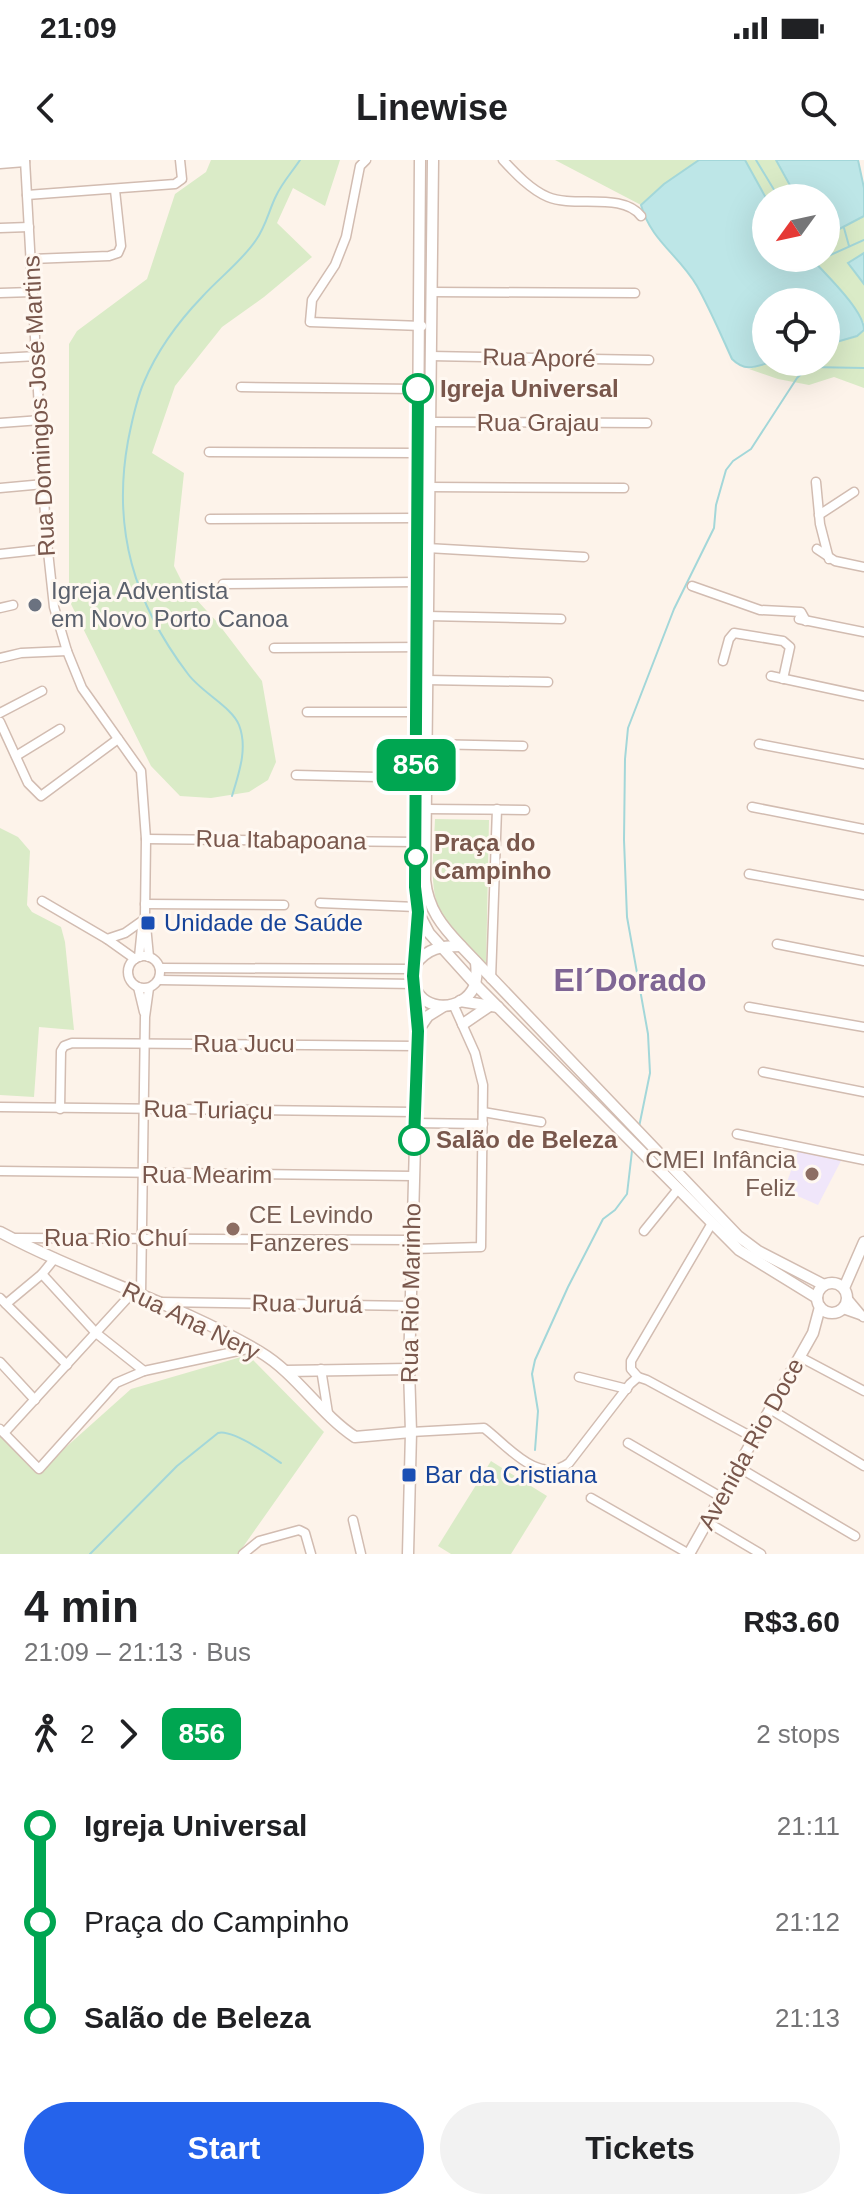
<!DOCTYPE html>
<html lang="en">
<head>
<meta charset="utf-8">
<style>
  :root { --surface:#fff; --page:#f2f2f2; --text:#202124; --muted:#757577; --accent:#2563eb }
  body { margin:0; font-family:Arial,sans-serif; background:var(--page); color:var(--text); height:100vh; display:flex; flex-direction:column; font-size:30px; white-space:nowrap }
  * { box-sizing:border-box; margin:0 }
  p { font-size:26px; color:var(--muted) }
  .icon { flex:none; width:44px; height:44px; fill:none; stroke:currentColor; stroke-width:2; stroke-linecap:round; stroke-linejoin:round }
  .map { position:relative; height:1394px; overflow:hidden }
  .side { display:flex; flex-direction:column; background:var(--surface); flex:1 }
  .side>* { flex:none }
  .badge { padding:0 16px; border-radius:12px; font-size:28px; line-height:52px }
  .needle { width:52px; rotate:237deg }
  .tools { position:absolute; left:752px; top:24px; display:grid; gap:16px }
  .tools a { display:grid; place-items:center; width:88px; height:88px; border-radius:50%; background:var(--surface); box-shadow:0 8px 32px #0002; font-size:40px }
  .map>.badge { position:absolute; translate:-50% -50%; box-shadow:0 0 0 4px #fff }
  .legs { display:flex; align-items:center; gap:12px; height:88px; padding:0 24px; font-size:26px }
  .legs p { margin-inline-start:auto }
  .summary { display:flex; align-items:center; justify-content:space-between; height:136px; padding:0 24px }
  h1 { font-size:44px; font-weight:800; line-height:60px }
  .button { display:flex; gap:16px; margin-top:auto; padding:16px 24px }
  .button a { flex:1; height:92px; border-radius:48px; background:var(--accent); color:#fff; font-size:32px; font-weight:800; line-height:92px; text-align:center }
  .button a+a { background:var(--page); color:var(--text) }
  ul { padding:0 24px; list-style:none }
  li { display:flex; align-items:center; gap:28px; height:96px; font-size:30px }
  li i { display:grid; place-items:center; width:12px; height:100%; margin:0 10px; background:currentColor }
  li i::after { content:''; width:20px; height:20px; margin:-10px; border:6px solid; border-radius:50%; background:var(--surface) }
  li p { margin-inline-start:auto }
  li:first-child i { background:linear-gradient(#0000 50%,currentColor 0) }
  li:last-child i { background:linear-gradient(currentColor 50%,#0000 0) }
  .status { display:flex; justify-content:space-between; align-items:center; height:56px; padding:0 40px; background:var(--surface); direction:ltr }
  .status svg { height:22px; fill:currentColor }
  header { display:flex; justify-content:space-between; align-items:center; height:104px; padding:0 24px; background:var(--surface); font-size:36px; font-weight:800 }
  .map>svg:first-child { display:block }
</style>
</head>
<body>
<div class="status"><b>21:09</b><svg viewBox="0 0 49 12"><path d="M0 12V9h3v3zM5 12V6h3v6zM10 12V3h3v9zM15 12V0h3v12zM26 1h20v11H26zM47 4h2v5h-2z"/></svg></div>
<header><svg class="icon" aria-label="back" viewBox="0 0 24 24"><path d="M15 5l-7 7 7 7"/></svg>Linewise<svg class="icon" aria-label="search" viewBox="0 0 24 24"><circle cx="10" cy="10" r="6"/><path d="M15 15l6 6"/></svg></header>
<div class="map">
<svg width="864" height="1394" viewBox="0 0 864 1394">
  <rect width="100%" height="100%" fill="#fdf3ea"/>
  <polygon fill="#f0e6fa" points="799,989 843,997 818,1045 784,1030"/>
  <g fill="#daebc7">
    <polygon points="211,0 340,0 325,46 293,28 277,63 312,97 264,137 222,167 175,226 152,293 184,313 174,406 184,426 217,462 262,521 276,602 268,620 249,632 211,638 180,636 151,606 69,440 69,184 77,171 147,119 175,34 206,12"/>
    <polygon points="555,0 699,0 664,24 641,45"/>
    <polygon points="745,0 776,0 797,38 766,38"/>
    <polygon points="864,56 864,93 848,103 864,124 864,163 851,143 811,98 826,98 826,76"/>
    <polygon points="864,170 864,228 834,217 809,225 778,219 749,209 771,202 826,202 826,185 857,176"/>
    <path d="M435,659L489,660L486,807C473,793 459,779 447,764C426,736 434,692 435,659Z"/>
    <polygon points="0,668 18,677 30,691 27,745 32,752 61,767 65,782 74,870 39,867 34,937 0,935"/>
    <polygon points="248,1195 324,1272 238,1394 0,1394 0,1274 37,1313 131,1229"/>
    <polygon points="491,1301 547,1336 511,1394 451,1394 438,1386"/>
  </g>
  <g fill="#bde6e7" stroke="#a3d7d9" stroke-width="2">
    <path d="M699,0H745L766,38V98H811C825,114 864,150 864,170L857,176L826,185V142H766V202H771C755,207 745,212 732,199C721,175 710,149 697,126C679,95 651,81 641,45L664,24Z"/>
    <polygon points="776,0 858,0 864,28 864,56 826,76 826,38 797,38"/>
    <polygon points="864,93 864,124 848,103"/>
  </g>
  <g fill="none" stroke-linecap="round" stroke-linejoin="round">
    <g stroke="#a3d7d9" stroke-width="2">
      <polyline points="756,0 779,38"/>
      <polyline points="844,68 849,86"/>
      <polyline points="826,97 864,80"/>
      <polyline points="809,207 864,208"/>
      <path d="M232,636C239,613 248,588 239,565C232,547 201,532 188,514C134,443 112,369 128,281C132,261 136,240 144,222C157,191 179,161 202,137C219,118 242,101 256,80C266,66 269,50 276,36C282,23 292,12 300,0"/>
      <polyline points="639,967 650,913 648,874 627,757 624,680 625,599 628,568 674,449 714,368 716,345 726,310 733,301 751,289 797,218 809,207 810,202"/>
      <polyline points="535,1290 538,1251 532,1214 535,1200 568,1127 603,1059 615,1050 627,1034 632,991"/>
      <path d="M90,1394L177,1306L218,1273C232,1269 268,1294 281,1303"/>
    </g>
    <defs>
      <g id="minor">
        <polyline points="25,0 46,373 54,447 67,491 82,528 141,611 146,679 145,755 149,797"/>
        <polyline points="366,0 360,6 346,77 335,105 312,140 310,162 422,166"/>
        <path d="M503,0C515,13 531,30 548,37C575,48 622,32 641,56"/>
        <polyline points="0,4 25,2"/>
        <polyline points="27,35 175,24 182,19 180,0"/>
        <polyline points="0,68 29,67"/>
        <polyline points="31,99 109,96 118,93 121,86 115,30"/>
        <polyline points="432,132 635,133"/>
        <polyline points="0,133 33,132"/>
        <polyline points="430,196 649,200"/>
        <polyline points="0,198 37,196"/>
        <polyline points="241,227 418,229"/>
        <polyline points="429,262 647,263"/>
        <polyline points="0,263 41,260"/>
        <polyline points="209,292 417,293"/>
        <polyline points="816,322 820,364 829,399"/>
        <polyline points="428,327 624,328"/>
        <polyline points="0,328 44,324"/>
        <polyline points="819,355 854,332"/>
        <polyline points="210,359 416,358"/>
        <polyline points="427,388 584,397"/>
        <polyline points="817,389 835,401 864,407"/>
        <polyline points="0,394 47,389"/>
        <polyline points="223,424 416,422"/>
        <polyline points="692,426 760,450 801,452 806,461"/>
        <polyline points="0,448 13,445"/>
        <polyline points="427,456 561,459"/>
        <polyline points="799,459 864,472"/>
        <polyline points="274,488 427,487"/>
        <polyline points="0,498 21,493 67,491"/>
        <polyline points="723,501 729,479 734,473 783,481 790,487 783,519"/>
        <polyline points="771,516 864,536"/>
        <polyline points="426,520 548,522"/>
        <polyline points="307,552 417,552"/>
        <polyline points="0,553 42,531"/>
        <polyline points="0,562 28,623 41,636 118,579"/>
        <polyline points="427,584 523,586"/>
        <polyline points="759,584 864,604"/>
        <polyline points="16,596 60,569"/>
        <polyline points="296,615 419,618"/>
        <polyline points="752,647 864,669"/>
        <polyline points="427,649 525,650"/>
        <polyline points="146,679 416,682"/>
        <polyline points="749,714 864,735"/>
        <polyline points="42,741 107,779 135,799"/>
        <polyline points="320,743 416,747"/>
        <polyline points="145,744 284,745"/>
        <polyline points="107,779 125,773 142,761"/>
        <polyline points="777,784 864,801"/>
        <circle cx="144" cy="812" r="16"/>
        <polyline points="139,797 142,767"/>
        <polyline points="160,808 414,809"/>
        <polyline points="491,819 497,649"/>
        <polyline points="159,820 414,824"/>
        <polyline points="138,827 144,852"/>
        <polyline points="749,847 864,867"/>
        <polyline points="763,912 864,932"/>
        <polyline points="0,947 415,952"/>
        <polyline points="60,949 61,891 64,886 72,883 416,886"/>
        <polyline points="483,952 541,962"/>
        <polyline points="415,963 483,964"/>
        <polyline points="737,974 864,1000"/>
        <polyline points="0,1011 413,1016"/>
        <polyline points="644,1071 678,1029"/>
        <polyline points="16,1078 412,1080"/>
        <polyline points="413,1089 481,1087 483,925 475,893 453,844"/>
        <polyline points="42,1114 96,1173 144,1211 252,1188"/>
        <polyline points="141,1135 145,857 149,828"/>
        <polyline points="0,1138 67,1205"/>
        <polyline points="848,1139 863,1157"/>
        <polyline points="160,1142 411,1146"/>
        <polyline points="6,1144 42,1114 55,1098"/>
        <polyline points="843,1149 860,1155"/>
        <polyline points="800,1197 864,1231"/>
        <polyline points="0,1202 35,1240"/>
        <polyline points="321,1209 328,1253"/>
        <polyline points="579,1217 627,1229"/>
        <polyline points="638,1217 631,1209 631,1201 712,1063"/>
        <polyline points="770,1249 864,1306"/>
        <polyline points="0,1269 39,1309 116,1223 144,1211"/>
        <path d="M411,1272L484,1268C507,1285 538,1326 569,1303L630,1224L638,1217L647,1220L754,1278"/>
        <polyline points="4,1273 133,1132"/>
        <polyline points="628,1283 721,1337"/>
        <polyline points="738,1307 855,1376"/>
        <polyline points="591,1338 689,1394"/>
        <polyline points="353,1360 361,1394"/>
        <polyline points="707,1362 761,1394"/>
        <polyline points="243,1394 259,1381 299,1370 305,1373 311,1394"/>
      </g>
      <g id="tertiary">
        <polyline points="420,0 415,727 418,752 429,773 475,824 739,1090 817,1138"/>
        <path d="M433,0L425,720C428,749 442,766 461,786L738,1076L758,1091L824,1125"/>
        <path d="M418,753C417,769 410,813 415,827C424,853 463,851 474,827C477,819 477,811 476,802"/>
        <path d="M415,805C427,788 441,786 461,786"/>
        <polyline points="460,841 498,847"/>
        <polyline points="463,864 491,845"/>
        <polyline points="419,869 428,856 444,846"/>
        <path d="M0,1072C84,1117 178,1143 260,1192C297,1214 319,1253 355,1277L411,1272"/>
        <circle cx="832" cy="1138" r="15"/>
        <polyline points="844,1128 864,1082"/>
        <polyline points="286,1211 409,1209"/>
        <polyline points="408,1394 411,1272 409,1209 418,871 416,829"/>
        <polyline points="689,1394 813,1173 820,1147"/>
      </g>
    </defs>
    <use href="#minor" stroke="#d2bcb1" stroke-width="11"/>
    <use href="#tertiary" stroke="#d2bcb1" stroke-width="13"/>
    <use href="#minor" stroke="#fff" stroke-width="8"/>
    <use href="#tertiary" stroke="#fff" stroke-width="10"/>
  </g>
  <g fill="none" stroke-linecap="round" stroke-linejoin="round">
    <defs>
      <polyline id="line-1" points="414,980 418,871 413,816 418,752 415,727 418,229"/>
    </defs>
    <use href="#line-1" stroke="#fff" stroke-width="18"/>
    <use href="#line-1" stroke="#00a651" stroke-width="12"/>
  </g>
  <g fill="#fff" stroke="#00a651" stroke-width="4">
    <circle cx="418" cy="229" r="14"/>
    <circle cx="416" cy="697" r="10"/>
    <circle cx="414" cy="980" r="14"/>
  </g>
  <circle fill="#6b7280" stroke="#fff8f1" stroke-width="3" cx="35" cy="445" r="8"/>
  <g fill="#1a4fb4" stroke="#fff8f1" stroke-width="3">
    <rect x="140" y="755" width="16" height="16" rx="4"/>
    <rect x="401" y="1307" width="16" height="16" rx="4"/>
  </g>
  <g fill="#8d6e63" stroke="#fff8f1" stroke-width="3">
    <circle cx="812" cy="1014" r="8"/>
    <circle cx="233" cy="1069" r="8"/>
  </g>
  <g text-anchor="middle" stroke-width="6" stroke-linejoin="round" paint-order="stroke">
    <g font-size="24" fill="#79574c" stroke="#fff8f1">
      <text transform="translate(539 198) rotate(1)" y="8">Rua Aporé</text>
      <text transform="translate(39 246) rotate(-93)" y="8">Rua Domingos José Martins</text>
      <text x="538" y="271">Rua Grajau</text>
      <text transform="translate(281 680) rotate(1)" y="8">Rua Itabapoana</text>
      <text x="244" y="892">Rua Jucu</text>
      <text transform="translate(208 950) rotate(1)" y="8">Rua Turiaçu</text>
      <text x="207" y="1023">Rua Mearim</text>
      <text x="116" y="1086">Rua Rio Chuí</text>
      <text transform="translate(411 1133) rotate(-89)" y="8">Rua Rio Marinho</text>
      <text transform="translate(307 1144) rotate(1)" y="8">Rua Juruá</text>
      <text transform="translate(191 1161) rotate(26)" y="8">Rua Ana Nery</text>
      <text transform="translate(751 1284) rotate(-61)" y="8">Avenida Rio Doce</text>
    </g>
    <g font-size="24" font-weight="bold" fill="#79574c" stroke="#fff8f1" text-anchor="start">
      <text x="440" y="237">Igreja Universal</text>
      <text x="434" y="691">Praça do<tspan x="434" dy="28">Campinho</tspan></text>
      <text x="436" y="988">Salão de Beleza</text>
    </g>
    <g font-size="24" fill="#5b616d" stroke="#fff8f1" text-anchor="start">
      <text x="51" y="439">Igreja Adventista<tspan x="51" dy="28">em Novo Porto Canoa</tspan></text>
    </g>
    <g font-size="24" fill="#164399" stroke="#fff8f1" text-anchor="start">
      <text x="164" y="771">Unidade de Saúde</text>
      <text x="425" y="1323">Bar da Cristiana</text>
    </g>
    <g font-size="24" fill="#785e54" stroke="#fff8f1" text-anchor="end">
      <text x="796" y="1008">CMEI Infância<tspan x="796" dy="28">Feliz</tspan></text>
      <text x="249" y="1063" text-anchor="start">CE Levindo<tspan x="249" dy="28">Fanzeres</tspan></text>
    </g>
    <g font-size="32" font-weight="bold" fill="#7f6594" stroke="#fff8f1">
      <text x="630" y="831">El´Dorado</text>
    </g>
  </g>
</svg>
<div class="tools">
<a><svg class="needle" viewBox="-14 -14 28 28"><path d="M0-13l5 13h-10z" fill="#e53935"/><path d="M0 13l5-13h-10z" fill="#757577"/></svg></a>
<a><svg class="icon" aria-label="locate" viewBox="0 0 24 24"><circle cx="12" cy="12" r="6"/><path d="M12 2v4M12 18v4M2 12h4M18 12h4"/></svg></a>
</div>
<b class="badge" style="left:416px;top:605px;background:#00a651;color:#fff">856</b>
</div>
<section class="side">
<div class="summary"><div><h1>4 min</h1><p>21:09 – 21:13 · Bus</p></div><b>R$3.60</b></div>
<div class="legs"><svg class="icon" aria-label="walk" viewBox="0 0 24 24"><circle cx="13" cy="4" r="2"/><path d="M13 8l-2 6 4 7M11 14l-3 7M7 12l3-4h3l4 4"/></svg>2<svg class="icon" aria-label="forward" viewBox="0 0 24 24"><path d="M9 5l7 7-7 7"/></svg><b class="badge" style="background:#00a651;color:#fff">856</b><p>2 stops</p></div>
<ul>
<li><i style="color:#00a651"></i><b>Igreja Universal</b><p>21:11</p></li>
<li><i style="color:#00a651"></i><span>Praça do Campinho</span><p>21:12</p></li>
<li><i style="color:#00a651"></i><b>Salão de Beleza</b><p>21:13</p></li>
</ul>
<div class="button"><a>Start</a><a>Tickets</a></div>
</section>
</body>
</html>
